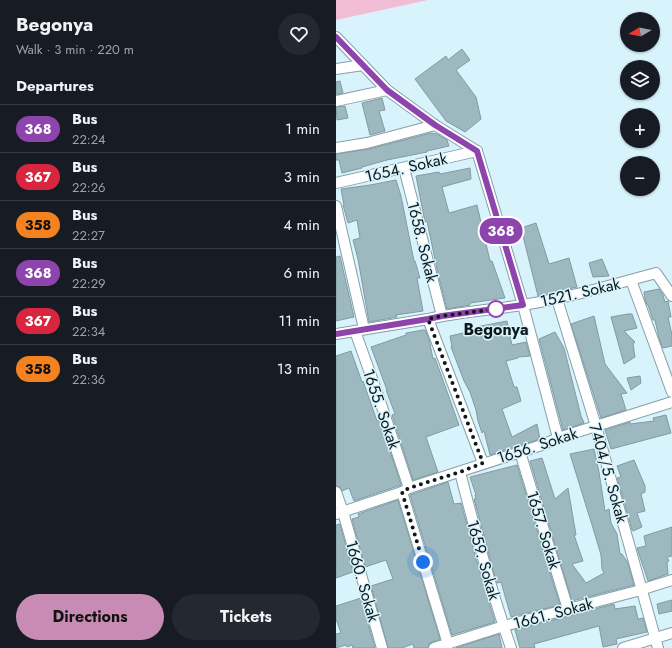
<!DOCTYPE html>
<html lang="en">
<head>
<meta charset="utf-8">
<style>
  :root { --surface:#171b24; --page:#242831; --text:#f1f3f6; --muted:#9ea1a6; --line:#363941; --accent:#c88cb4 }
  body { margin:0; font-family:Jost,sans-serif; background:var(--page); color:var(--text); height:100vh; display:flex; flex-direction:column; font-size:15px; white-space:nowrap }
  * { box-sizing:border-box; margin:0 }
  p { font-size:13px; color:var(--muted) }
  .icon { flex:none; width:22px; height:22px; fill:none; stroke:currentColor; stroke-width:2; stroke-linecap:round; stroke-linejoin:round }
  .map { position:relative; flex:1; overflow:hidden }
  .sheet { display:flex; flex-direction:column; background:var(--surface); width:336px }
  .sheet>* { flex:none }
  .badge { padding:0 8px; border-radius:13px; font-size:14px; line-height:26px }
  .needle { width:26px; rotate:260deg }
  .fabs { position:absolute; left:284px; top:12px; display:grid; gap:8px }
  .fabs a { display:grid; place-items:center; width:40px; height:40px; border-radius:50%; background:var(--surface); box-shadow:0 1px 3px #0004; font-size:20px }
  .you { position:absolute; width:20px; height:20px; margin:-10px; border:3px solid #fff; border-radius:50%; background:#1a73e8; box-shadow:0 0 0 6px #1a73e833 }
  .map>.badge { position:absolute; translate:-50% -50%; box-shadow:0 0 0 2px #fff }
  h2 { padding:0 16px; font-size:15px; line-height:36px }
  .round { display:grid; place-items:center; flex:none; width:42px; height:42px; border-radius:21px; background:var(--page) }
  .headline { display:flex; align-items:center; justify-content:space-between; height:68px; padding:0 16px }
  h1 { font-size:19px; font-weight:700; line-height:30px }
  .cta { display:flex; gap:8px; margin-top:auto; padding:8px 16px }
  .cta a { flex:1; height:46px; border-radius:24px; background:var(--accent); color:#111; font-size:16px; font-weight:700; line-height:46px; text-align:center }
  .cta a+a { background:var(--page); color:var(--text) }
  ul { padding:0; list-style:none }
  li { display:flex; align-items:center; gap:12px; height:48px; padding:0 16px; border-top:1px solid var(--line) }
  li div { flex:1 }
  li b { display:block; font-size:15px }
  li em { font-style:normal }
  li .badge { min-width:44px; font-weight:700; text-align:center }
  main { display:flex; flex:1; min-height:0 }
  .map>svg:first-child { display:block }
</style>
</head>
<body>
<main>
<section class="sheet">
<div class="headline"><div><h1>Begonya</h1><p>Walk · 3 min · 220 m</p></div><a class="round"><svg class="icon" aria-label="heart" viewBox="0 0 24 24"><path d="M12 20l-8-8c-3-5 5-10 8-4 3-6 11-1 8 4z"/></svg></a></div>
<h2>Departures</h2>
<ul>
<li><span class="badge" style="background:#8e44ad;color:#fff">368</span><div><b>Bus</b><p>22:24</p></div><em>1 min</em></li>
<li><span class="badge" style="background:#d7263d;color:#fff">367</span><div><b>Bus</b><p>22:26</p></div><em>3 min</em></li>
<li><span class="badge" style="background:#f58220;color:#111">358</span><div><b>Bus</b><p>22:27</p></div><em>4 min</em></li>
<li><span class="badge" style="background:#8e44ad;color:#fff">368</span><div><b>Bus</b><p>22:29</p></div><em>6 min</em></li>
<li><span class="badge" style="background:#d7263d;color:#fff">367</span><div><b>Bus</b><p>22:34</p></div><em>11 min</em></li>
<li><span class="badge" style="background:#f58220;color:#111">358</span><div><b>Bus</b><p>22:36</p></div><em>13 min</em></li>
</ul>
<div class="cta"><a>Directions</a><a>Tickets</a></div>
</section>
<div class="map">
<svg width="336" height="648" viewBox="0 0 336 648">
  <rect width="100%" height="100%" fill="#d8f3fc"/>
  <polygon fill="#f1bdd4" points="0,0 92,0 0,20"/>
  <g fill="#9eb8c0" stroke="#819ba2">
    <polygon points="126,49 134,60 120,70 140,97 145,119 129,132 110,121 79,79 110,56 112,60"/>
    <polygon points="4,81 7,93 0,94 0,82"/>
    <polygon points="46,98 49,110 43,111 49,131 34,135 26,103"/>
    <polygon points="9,106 12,118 1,120 0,107"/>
    <polygon points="95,133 101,134 111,140 113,146 91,151 91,152 51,160 26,167 26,168 6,173 3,160 0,160 0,154 33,149"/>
    <polygon points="134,168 135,179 106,187 113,213 141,205 154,261 156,261 169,298 134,303 134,305 111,309 102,274 91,221 89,222 80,176 103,172 104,174"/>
    <polygon points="60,180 65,196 78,261 79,261 84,278 81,278 87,311 60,315 61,317 33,322 22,259 17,240 24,238 21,220 12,223 7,205 8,205 5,189 34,185"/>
    <polygon points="200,223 213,264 233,258 241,287 202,296 185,228"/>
    <polygon points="4,256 18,317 0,321 0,257"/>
    <polygon points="266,259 273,276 257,277 253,263"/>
    <polygon points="323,289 327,295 329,302 332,301 335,317 332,317 336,335 336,346 327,348 323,338 319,320 317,320 312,305 311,305 309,299 308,292"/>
    <polygon points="292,314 296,314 301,328 288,331 299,342 297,344 299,357 288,364 275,317"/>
    <polygon points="258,316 269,364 291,393 285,394 290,410 265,418 235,324"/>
    <polygon points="171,321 176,345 190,342 194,356 182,357 182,358 170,361 178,387 181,387 185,401 166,409 176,437 201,424 204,439 154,455 148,431 146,433 142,421 140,410 134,392 128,381 115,347 116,347 114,336 140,330 140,327"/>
    <polygon points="87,330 89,330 93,339 97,359 99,358 123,425 90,437 102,472 77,480 56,415 59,414 50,390 51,390 35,347 70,335 70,333"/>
    <polygon points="219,332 228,348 245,416 248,423 227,430 203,339"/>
    <polygon points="15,351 26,382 27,381 41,421 44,420 65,485 18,501 13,488 6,491 4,487 0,486 0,356"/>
    <polygon points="304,376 305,383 295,390 291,378"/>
    <polygon points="330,415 335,433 275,449 269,430 294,422 294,424 318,421 317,418"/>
    <polygon points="258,449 263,472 269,511 273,509 275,523 281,534 284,554 286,554 292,563 298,585 236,601 194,461 206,458 219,499 232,488 240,535 238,535 247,561 236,564 250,583 268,573 266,569 265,555 257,528 234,454"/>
    <polygon points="298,460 309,486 309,492 305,494 309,511 301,513 306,527 297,531 297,530 296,530 292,515 281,478 285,477 281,466"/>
    <polygon points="181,465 224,605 175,617 165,582 161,583 160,581 138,499 140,499 139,495 140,495 134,477"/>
    <polygon points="112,482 118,504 125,503 141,562 159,622 116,635 74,495"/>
    <polygon points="62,500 104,639 94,643 92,648 78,648 77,644 66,648 52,648 35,586 57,579 50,560 29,567 16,519 23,517 22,514"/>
    <polygon points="4,524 17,572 0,578 0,525"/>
    <polygon points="336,527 336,556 331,557 333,561 331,562 332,574 312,581 301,548 310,546 308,536"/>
    <polygon points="25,598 39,648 17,648 16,645 11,647 10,645 0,648 0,634 5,633 0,619 0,606"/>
    <polygon points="336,600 336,611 323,614 321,604"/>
    <polygon points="278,604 279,609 299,606 302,619 307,618 311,632 280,639 281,644 267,647 263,626 198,644 199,648 184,648 179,630"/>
    <polygon points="163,634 166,648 120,648"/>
  </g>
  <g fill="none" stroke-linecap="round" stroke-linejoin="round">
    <defs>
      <g id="minor">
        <polyline points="0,37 51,90 99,125 141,151"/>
        <polyline points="0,69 27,65"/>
        <polyline points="0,101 51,90"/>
        <polyline points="0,148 31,143 99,125"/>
        <polyline points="141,151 187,305 222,438"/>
        <polyline points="68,168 106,316"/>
        <polyline points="0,183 141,151"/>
        <polyline points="0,206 28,329"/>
        <polyline points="295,280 336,392"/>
        <polyline points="221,299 260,426 322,648"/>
        <polyline points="92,319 147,463"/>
        <polyline points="19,331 44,401 73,488"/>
        <path d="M0,334L92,319C123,312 155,310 186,305C232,298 276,285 320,273L336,296"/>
        <polyline points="184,452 232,609"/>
        <path d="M124,472C139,531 155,590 175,648"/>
        <polyline points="0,492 7,512 46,648"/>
        <polyline points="66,492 112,644"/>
        <polyline points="0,514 66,492 73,488 206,445 222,438 336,402"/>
        <polyline points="98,648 168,626 301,591 336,580"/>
        <polyline points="287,648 336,633"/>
      </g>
    </defs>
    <use href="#minor" stroke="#869fa7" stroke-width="12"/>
    <use href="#minor" stroke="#fff" stroke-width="10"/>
  </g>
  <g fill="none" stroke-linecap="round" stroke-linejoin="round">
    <defs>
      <polyline id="line" points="0,37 51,90 99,125 141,151 187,305 106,316 92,319 0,334"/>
    </defs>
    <use href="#line" stroke="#fff" stroke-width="9"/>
    <use href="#line" stroke="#8e44ad" stroke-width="6"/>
    <polyline stroke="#0e181b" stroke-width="4" stroke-dasharray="0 7.2" points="87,562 66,492 73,488 124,472 147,463 92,319 106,316 160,309"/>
  </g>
  <circle fill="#fff" stroke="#8e44ad" stroke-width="2" cx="160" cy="309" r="8"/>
  <g text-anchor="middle" stroke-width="3" stroke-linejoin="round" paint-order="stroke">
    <g font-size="16" fill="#0e181b" stroke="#d8f3fc">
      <text transform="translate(70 167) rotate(-13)" y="6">1654. Sokak</text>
      <text transform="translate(87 242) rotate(76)" y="6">1658. Sokak</text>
      <text transform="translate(244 292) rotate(-13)" y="6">1521. Sokak</text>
      <text transform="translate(46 409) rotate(71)" y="6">1655. Sokak</text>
      <text transform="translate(201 445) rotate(-18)" y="6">1656. Sokak</text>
      <text transform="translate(273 473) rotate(74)" y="6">7404/5. Sokak</text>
      <text transform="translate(208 530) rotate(73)" y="6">1657. Sokak</text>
      <text transform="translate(148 560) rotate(74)" y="6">1659. Sokak</text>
      <text transform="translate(27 581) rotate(74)" y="6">1660. Sokak</text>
      <text transform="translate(217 613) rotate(-15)" y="6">1661. Sokak</text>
    </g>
    <g font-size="16" font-weight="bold" fill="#0e181b" stroke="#d8f3fc">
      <text x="160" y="335">Begonya</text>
    </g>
  </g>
</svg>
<div class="fabs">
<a><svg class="needle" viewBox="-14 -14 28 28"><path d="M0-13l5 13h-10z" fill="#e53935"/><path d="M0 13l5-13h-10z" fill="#9ea1a6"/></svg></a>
<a><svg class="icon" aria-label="layers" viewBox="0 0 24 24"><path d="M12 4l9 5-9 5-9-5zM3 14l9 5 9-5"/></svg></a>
<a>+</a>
<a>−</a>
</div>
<div class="you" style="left:87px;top:562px"></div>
<b class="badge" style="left:165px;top:231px;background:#8e44ad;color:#fff">368</b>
</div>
</main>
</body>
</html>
